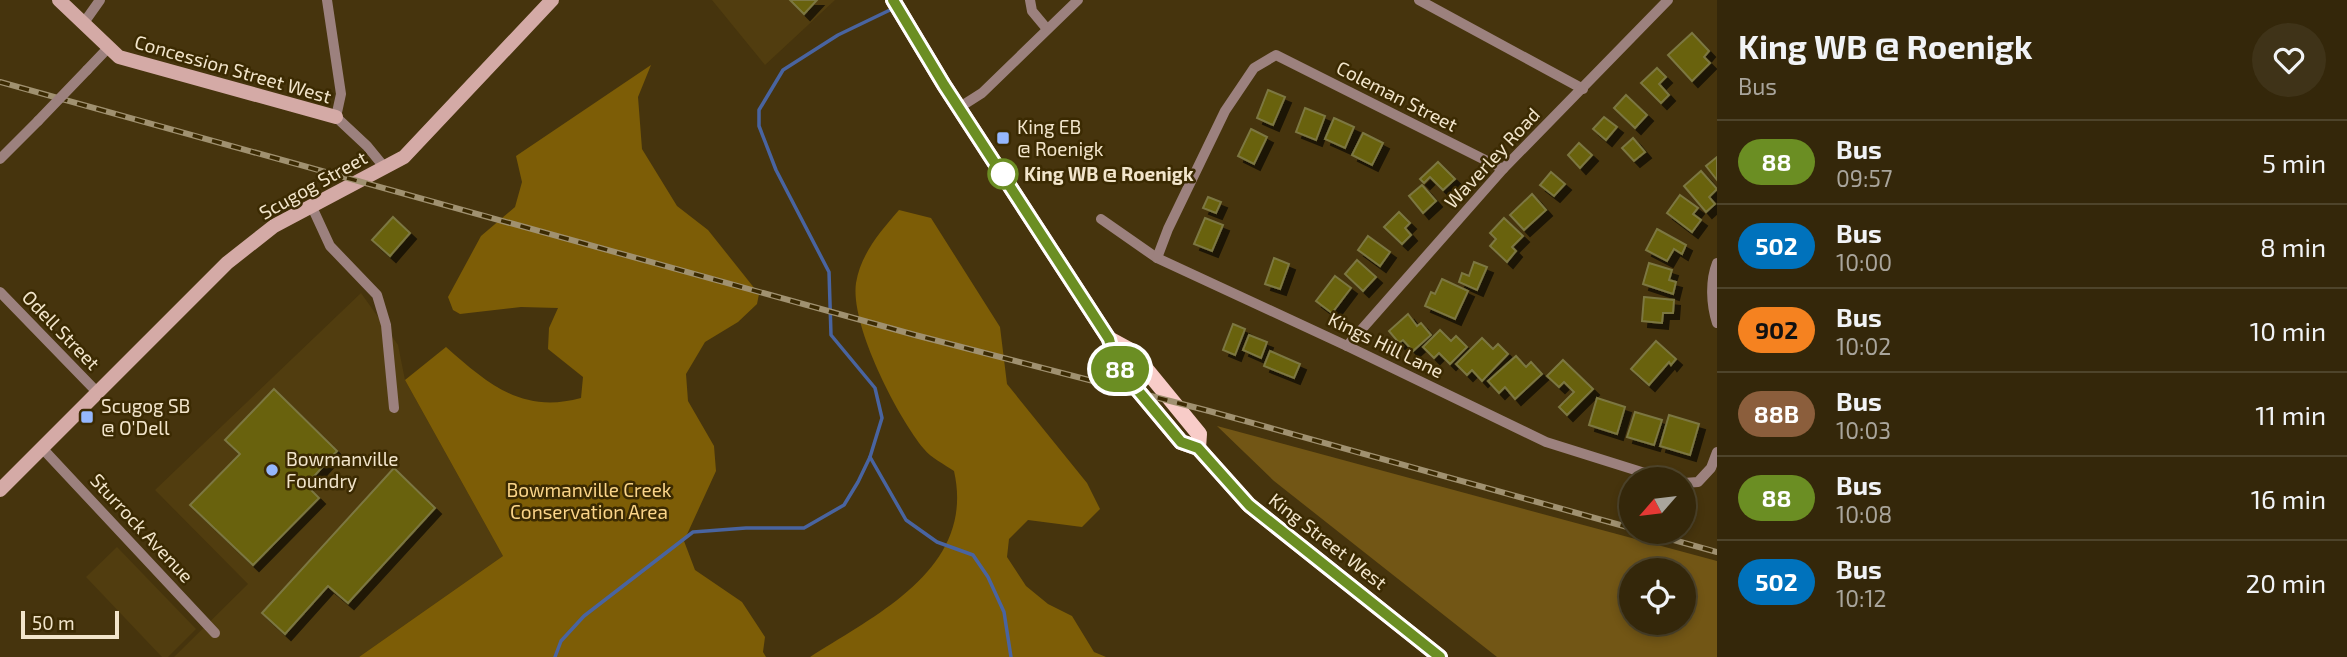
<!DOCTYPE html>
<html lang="en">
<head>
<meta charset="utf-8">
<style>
  :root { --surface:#34270a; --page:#3f3318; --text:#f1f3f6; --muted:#a9a59c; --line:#4e442b }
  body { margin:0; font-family:"Exo 2",sans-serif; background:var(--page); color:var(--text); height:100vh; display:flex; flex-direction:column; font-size:26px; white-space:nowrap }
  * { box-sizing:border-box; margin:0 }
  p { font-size:23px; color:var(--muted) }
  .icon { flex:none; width:38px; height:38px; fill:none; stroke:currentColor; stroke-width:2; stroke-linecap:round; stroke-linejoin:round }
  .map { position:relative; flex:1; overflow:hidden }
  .panel { display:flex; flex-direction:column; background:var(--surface); width:630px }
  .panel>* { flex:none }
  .badge { padding:0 14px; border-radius:23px; font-size:24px; line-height:46px }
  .needle { width:46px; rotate:242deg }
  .buttons { position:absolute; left:1619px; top:467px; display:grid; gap:14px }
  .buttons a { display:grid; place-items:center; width:77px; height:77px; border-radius:50%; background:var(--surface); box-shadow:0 4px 10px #0003,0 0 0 2px var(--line); font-size:35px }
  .scale { position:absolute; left:21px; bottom:18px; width:98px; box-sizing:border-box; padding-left:7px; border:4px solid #f2e5cb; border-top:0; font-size:19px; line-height:24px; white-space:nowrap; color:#f2e5cb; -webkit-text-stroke:5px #3b2a02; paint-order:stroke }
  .map>.badge { position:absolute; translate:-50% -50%; box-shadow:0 0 0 4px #fff }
  .round { display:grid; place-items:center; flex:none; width:74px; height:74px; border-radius:37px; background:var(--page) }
  .headline { display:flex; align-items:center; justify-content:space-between; height:119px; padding:0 21px }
  h1 { font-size:33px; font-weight:700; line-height:52px }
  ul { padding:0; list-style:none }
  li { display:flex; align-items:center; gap:21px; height:84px; padding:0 21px; border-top:2px solid var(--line) }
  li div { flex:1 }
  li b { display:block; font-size:26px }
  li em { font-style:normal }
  li .badge { min-width:77px; font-weight:700; text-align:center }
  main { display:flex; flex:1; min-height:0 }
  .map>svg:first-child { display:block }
</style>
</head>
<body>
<main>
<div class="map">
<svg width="1717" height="657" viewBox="0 0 1717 657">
  <defs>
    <filter id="shadow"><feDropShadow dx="6" dy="6" stdDeviation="0" flood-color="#0009"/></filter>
  </defs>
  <rect width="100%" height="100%" fill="#46340d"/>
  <g fill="#513d0f">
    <polygon points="712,0 835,0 765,65"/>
    <polygon points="361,293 398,345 405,380 503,556 359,657 174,657 248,584 155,490"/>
    <polygon points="117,547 196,629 168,657 162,657 86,577"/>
  </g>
  <path fill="#725615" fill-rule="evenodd" d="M1217,426L1717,561V657H1497L1274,481ZM1631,570H1684V623H1631Z"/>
  <g fill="#7d5d06">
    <path d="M651,65L638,97L642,149L677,206L708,230L759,294L757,304L738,322L705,342L686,374L688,401L714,446L716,471L684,541L695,570L742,602L765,637L763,652L766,657H359L503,556L405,380L446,347C488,384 522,414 581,398L583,377L548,349L549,328L558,308L521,307L460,314L453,310L448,297L481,236L515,207L522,182L516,156Z"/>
    <path d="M899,210L931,218L1000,327L1007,384L1087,483L1100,509L1082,527L1028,520L1009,539L1007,557L1026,586L1048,604L1072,616L1094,652L1106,657H810C877,614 976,568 954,471C944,464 931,458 924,449C897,416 850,325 856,283C861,253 881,231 899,210Z"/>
  </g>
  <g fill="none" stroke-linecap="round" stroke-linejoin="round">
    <g stroke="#4964a0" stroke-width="3.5">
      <polyline points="870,457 906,520 937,542 973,555 988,577 1004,612 1011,657"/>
      <polyline points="555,657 561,641 584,616 693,532 746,528 804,528 844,505 858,482 870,457 882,418 875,388 831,335 829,272 776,170 759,126 759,110 783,70 838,35 892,9"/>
    </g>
  </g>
  <g fill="#696208" stroke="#7c7742" stroke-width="2" filter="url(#shadow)">
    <polygon points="790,0 817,0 804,14"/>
    <polygon points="1692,33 1709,51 1704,57 1710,63 1692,81 1668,55"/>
    <polygon points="1657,68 1666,77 1659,84 1669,95 1661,103 1641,83"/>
    <polygon points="1268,90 1285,97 1273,125 1257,118"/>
    <polygon points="1626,95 1647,115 1635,128 1614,108"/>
    <polygon points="1305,108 1325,116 1316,140 1296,132"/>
    <polygon points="1604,117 1617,127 1606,140 1593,129"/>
    <polygon points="1334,118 1354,127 1345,148 1325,139"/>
    <polygon points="1251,129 1267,137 1254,164 1238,156"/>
    <polygon points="1363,133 1383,143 1372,165 1352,155"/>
    <polygon points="1633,138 1645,152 1634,161 1622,148"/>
    <polygon points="1579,143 1592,155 1580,168 1568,155"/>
    <polygon points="1717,157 1717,180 1706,166"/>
    <polygon points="1438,162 1455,179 1443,190 1430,177 1424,183 1420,179"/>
    <polygon points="1701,171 1717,189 1709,197 1715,204 1706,212 1684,186"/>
    <polygon points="1551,172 1565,184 1554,196 1540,185"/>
    <polygon points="1422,185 1436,201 1423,213 1409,196"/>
    <polygon points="1532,194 1546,210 1524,230 1510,215"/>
    <polygon points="1680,195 1698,208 1693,214 1701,220 1692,232 1667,213"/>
    <polygon points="1208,197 1221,202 1216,213 1203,208"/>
    <polygon points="1399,212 1410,223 1405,228 1411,235 1402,244 1384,227"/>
    <polygon points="393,217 410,233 390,256 372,240"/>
    <polygon points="1205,218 1223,225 1212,251 1194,244"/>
    <polygon points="1504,218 1523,236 1512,247 1516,251 1507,262 1490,246 1496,239 1490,233"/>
    <polygon points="1657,229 1686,245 1682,254 1674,249 1667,261 1646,250"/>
    <polygon points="1368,236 1390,252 1380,266 1358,250"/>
    <polygon points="1274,258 1289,264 1280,289 1265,284"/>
    <polygon points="1357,260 1376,277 1363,291 1345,274"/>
    <polygon points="1474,262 1487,267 1477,290 1459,282 1462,273 1469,276"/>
    <polygon points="1649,263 1672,270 1669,280 1676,282 1673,294 1643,284"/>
    <polygon points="1335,276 1351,288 1332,313 1316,301"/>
    <polygon points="1442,279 1468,291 1455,319 1425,306 1431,292 1435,294"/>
    <polygon points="1644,297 1674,300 1673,313 1663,313 1662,323 1642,321"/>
    <polygon points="1408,314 1417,326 1421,323 1431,335 1413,351 1403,340 1399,343 1389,331"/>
    <polygon points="1233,324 1245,329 1235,355 1223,350"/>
    <polygon points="1440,330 1451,341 1456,336 1467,347 1450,364 1439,353 1434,358 1423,347"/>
    <polygon points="1249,335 1267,342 1261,358 1243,350"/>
    <polygon points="1482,338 1493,349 1498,344 1508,354 1482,381 1472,370 1467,375 1456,364"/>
    <polygon points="1656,341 1676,359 1671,365 1669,362 1649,385 1631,369"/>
    <polygon points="1270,351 1300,364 1294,378 1264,366"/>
    <polygon points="1516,356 1526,367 1531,362 1542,374 1515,399 1505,387 1499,393 1488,381"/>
    <polygon points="1563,360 1593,389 1567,415 1559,407 1574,392 1564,382 1559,387 1547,376"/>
    <polygon points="274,389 337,451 306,485 319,498 253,565 190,505 240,454 225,440"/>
    <polygon points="1597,398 1625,407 1617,434 1589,425"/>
    <polygon points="1635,412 1662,420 1654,445 1627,437"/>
    <polygon points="1669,415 1699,424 1690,455 1660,446"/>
    <polygon points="394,468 435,508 348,603 328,586 285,634 262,613"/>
  </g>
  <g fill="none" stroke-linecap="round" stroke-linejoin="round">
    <g stroke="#9c817e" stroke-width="10">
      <polyline points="327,0 341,94 336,117 367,146 385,168"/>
      <polyline points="1030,0 1032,11 1047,29"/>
      <polyline points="1419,0 1583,89"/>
      <polyline points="83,24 100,0"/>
      <polyline points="87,70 108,48"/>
      <polyline points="960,107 982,93 1078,0"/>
      <polyline points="0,159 38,121"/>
      <polyline points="312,207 330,246 377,295 386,325 394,408"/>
      <polyline points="1101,219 1157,258 1347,346 1546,442 1667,480"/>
      <polyline points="1157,258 1168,229 1225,111 1254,68 1276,55 1503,169"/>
      <path d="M1717,263C1710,281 1711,304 1717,323"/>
      <polyline points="0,292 97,392"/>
      <polyline points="1347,346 1503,169 1668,0"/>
      <polyline points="42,448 215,633"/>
      <polyline points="1684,483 1698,482 1711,468 1717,452"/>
    </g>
    <g stroke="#d4aaa6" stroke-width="14">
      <polyline points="59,0 119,57 336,117"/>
      <polyline points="0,490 227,263 274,226 404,157 552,0"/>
    </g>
    <g stroke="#f8ccc8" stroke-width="16">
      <polyline points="893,0 944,85 1109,339 1115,363 1181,442 1198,448 1249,505 1440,657"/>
      <polyline points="1109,339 1131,351 1199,434 1198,448"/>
    </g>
    <defs>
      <g id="rail">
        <polyline points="0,82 915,335 1209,411 1631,528"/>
        <polyline points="1645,532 1717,552"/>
      </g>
    </defs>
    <use href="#rail" stroke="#a09170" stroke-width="6"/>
    <use href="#rail" stroke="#3b2a02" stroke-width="3.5" stroke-dasharray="10" stroke-linecap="butt"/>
    <polyline stroke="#9c817e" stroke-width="10" points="38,121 87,70"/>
  </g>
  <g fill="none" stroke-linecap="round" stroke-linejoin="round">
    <defs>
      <polyline id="line" points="893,0 944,85 1109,339 1115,363 1181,442 1198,448 1249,505 1440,657"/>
    </defs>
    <use href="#line" stroke="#fff" stroke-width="16"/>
    <use href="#line" stroke="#6b8e23" stroke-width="10"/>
  </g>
  <g fill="#95b7fd" stroke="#3b2a02" stroke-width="2.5">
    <rect x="996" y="131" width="14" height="14" rx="3.5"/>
    <rect x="80" y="410" width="14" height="14" rx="3.5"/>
    <circle cx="272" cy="470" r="7"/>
  </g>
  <circle fill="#fff" stroke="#6b8e23" stroke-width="3.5" cx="1003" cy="174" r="14"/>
  <g text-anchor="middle" stroke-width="5" stroke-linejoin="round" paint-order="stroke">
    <g font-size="19" fill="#f2e5cb" stroke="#3b2a02">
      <text transform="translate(233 69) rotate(16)" y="7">Concession Street West</text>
      <text transform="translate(1397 96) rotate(27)" y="7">Coleman Street</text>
      <text transform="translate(1492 158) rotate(-47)" y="7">Waverley Road</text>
      <text transform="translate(313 185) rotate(-29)" y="7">Scugog Street</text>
      <text transform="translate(61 330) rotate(46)" y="7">Odell Street</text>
      <text transform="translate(1386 345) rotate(26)" y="7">Kings Hill Lane</text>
      <text transform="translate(142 528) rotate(47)" y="7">Sturrock Avenue</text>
      <text transform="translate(1328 541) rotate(38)" y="7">King Street West</text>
    </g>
    <g font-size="19" fill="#f2e5cb" stroke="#3b2a02" text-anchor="start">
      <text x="1017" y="134">King EB<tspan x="1017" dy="22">@ Roenigk</tspan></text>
      <text x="101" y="413">Scugog SB<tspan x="101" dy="22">@ O'Dell</tspan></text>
      <text x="286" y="466">Bowmanville<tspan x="286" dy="22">Foundry</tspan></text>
    </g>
    <g font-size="19" font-weight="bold" fill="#f2e5cb" stroke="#3b2a02" text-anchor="start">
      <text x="1024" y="181">King WB @ Roenigk</text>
    </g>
    <g font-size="19" fill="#fbd589" stroke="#3b2a02">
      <text x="589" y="497">Bowmanville Creek<tspan x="589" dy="22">Conservation Area</tspan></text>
    </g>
  </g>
</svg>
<div class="buttons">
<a><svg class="needle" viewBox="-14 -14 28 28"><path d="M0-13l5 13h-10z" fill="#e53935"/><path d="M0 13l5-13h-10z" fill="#a9a59c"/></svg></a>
<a><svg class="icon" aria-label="locate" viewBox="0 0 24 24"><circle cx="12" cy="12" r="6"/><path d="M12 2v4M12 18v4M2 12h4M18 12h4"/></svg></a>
</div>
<div class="scale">50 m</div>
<b class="badge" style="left:1120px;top:369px;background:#6b8e23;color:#fff">88</b>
</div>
<section class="panel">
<div class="headline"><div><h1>King WB @ Roenigk</h1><p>Bus</p></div><a class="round"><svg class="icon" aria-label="heart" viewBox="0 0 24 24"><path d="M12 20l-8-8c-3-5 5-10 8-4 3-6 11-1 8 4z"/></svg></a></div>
<ul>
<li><span class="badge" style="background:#6b8e23;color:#fff">88</span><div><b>Bus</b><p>09:57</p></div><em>5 min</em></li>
<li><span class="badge" style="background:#0072bc;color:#fff">502</span><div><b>Bus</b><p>10:00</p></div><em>8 min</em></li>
<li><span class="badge" style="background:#f58220;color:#111">902</span><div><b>Bus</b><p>10:02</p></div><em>10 min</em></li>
<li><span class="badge" style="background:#8b5e3c;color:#fff">88B</span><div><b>Bus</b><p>10:03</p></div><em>11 min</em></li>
<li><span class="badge" style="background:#6b8e23;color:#fff">88</span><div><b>Bus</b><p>10:08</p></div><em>16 min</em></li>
<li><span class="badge" style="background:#0072bc;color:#fff">502</span><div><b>Bus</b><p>10:12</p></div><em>20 min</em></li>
</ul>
</section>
</main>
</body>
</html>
